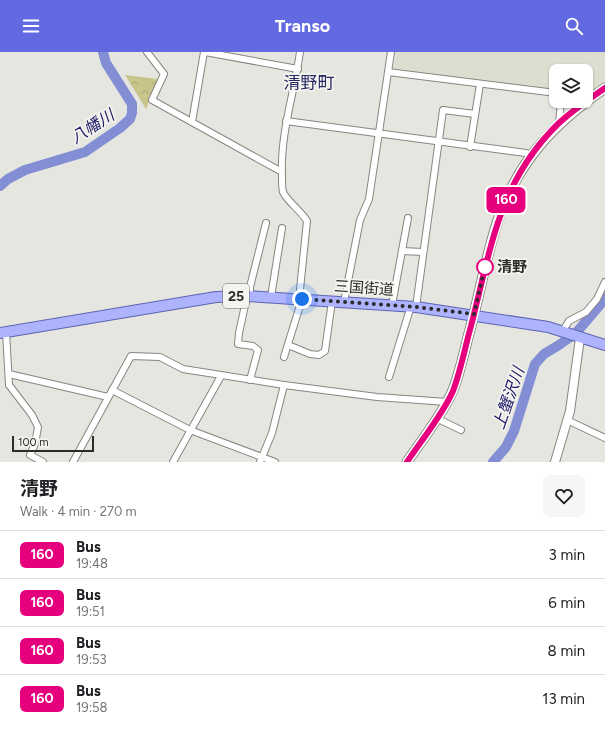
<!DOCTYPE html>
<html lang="en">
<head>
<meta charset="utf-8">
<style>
  :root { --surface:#fff; --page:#f6f6f6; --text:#202124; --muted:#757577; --line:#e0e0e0; --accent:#6269e1 }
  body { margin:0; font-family:Figtree,"Noto Sans JP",sans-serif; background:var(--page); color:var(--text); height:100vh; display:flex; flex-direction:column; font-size:15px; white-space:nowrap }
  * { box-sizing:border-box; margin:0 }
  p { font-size:13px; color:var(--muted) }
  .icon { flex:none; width:22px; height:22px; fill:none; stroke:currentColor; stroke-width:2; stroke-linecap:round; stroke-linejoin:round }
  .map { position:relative; height:410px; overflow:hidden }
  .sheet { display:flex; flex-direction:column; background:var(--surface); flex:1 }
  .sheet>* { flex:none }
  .badge { padding:0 8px; border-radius:6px; font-size:14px; line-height:26px }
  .fabs { position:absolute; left:549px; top:12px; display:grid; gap:8px }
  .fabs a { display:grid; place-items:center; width:44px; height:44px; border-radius:8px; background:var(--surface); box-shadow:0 1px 3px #0004; font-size:20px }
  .scale { position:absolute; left:12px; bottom:10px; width:82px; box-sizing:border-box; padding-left:4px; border:2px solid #2b2b29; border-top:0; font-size:11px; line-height:14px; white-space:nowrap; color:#2b2b29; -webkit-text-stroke:3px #f4f4ee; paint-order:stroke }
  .you { position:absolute; width:20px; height:20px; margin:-10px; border:3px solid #fff; border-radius:50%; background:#1a73e8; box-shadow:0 0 0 6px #1a73e833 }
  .map>.badge { position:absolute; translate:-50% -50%; box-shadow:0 0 0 2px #fff }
  .round { display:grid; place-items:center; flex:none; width:42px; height:42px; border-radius:8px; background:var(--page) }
  .summary { display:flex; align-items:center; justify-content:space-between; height:68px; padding:0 20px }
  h1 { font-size:19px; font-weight:700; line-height:30px }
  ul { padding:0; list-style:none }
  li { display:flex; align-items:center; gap:12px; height:48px; padding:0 20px; border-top:1px solid var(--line) }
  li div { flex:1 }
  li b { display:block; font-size:15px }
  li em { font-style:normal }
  li .badge { min-width:44px; font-weight:700; text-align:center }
  header { display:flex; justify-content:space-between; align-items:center; height:52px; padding:0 20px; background:var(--accent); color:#fff; font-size:18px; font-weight:700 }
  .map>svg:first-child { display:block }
</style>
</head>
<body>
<header><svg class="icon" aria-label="menu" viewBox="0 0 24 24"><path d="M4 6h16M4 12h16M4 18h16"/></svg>Transo<svg class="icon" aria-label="search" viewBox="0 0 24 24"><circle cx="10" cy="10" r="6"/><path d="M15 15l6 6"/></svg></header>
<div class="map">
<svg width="605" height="410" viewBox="0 0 605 410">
  <defs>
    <pattern id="park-crowns" width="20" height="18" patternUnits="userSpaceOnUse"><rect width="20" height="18" fill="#c8c58b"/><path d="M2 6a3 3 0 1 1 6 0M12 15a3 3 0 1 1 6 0" fill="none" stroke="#aca978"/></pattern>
  </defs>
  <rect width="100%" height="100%" fill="#e6e6e1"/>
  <polygon fill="#ddddd0" points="396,0 605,0 605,32 589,44 586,44 586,19 556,19 556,40 393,19"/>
  <polygon fill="url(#park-crowns)" points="125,23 158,27 146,57"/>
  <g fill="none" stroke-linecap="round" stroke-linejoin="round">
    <g stroke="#848ed4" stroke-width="10">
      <polyline points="0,134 8,127 25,118 85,100 120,76 130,67 132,61 132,52 106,11 103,0"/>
      <polyline points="493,410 506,395 514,379 535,312 544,302 559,293 576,281 599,254 605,246"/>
    </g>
    <defs>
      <g id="minor">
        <polyline points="147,0 164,22 152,48 282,120"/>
        <polyline points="205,0 298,17"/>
        <polyline points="388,20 556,41"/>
        <polyline points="286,69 526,101 532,103"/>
        <polyline points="192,70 204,0"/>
        <polyline points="559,72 561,49"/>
        <polyline points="470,95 480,32"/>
        <polyline points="402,199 423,200"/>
        <polyline points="247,244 239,281 238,292 253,294 258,298 250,328"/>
        <polyline points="250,244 250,235 266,171"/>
        <polyline points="271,245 282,176"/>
        <path d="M299,247L307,169C302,160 286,148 283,140C282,136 282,130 282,125C280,82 294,42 300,0"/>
        <polyline points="344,250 360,168 369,147 391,0"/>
        <polyline points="392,253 408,166"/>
        <polyline points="416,255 443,58 475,62"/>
        <polyline points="6,280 9,333 32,363 38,375 35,392 30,403 43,410"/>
        <polyline points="562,280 569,269 586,260 597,247 605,230"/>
        <polyline points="288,293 310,302 319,303 325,299 332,249"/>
        <polyline points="284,305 302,247"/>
        <polyline points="9,322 108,345"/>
        <polyline points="389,325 411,254"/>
        <polyline points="112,338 190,378 275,410"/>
        <polyline points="436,366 461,378"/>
        <polyline points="567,368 605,386"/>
        <polyline points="73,410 131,304 160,305 183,317 284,333 377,345 447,350"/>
        <polyline points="173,410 221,324"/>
        <polyline points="260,410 272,381 284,333"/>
      </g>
      <polyline id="tertiary" points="555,410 570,359 580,286"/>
      <path id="secondary" d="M407,410C421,389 443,362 453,338C461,318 465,295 471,274C480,240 486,205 497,171C517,110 553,72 605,36"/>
      <polyline id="primary" points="0,281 216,245 247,244 416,255 548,275 605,293"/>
    </defs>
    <use href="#minor" stroke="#868681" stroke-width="8"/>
    <use href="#tertiary" stroke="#868681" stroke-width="10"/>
    <use href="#secondary" stroke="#868681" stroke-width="11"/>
    <use href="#primary" stroke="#5c63b2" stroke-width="12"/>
    <use href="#minor" stroke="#fff" stroke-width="6"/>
    <use href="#tertiary" stroke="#fff" stroke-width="8"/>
    <use href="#secondary" stroke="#fff" stroke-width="9"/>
    <use href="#primary" stroke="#adb3fd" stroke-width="10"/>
  </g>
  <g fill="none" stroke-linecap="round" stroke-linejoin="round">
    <defs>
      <path id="line" d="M407,410C421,389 443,362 453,339C461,318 465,295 471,274C491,197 498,130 559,71C573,58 589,47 605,36"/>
    </defs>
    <use href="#line" stroke="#fff" stroke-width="9"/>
    <use href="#line" stroke="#e6007e" stroke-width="6"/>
    <polyline stroke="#2b2b29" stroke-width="4" stroke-dasharray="0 7.2" points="302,247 416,255 474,262 485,215"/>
  </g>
  <circle fill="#fff" stroke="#e6007e" stroke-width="2" cx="485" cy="215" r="8"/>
  <g text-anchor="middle" stroke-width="3.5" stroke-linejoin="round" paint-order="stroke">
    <rect fill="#f4f4ee" stroke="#676764" stroke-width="1" x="223" y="232" width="26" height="24" rx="3"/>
    <g font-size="14" font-weight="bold" fill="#2b2b29">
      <text x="236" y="249">25</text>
    </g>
    <g font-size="15" font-weight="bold" fill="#2b2b29" stroke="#f4f4ee" text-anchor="start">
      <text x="497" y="220">清野</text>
    </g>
    <g font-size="15" fill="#2b2b29" stroke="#f4f4ee">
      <text transform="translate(364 236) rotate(4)" y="5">三国街道</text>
    </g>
    <g font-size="16" font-style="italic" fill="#1f196a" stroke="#f4f4ee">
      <text transform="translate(92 74) rotate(-33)" y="6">八幡川</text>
      <text transform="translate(508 346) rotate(-71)" y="6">上蟹沢川</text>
    </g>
    <g font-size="17" fill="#242761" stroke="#f4f4ee">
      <text x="309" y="37">清野町</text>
    </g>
  </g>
</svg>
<div class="fabs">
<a><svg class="icon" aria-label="layers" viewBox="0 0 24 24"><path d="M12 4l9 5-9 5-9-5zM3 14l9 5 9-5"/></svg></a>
</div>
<div class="scale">100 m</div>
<div class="you" style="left:302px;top:247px"></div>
<b class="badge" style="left:506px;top:148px;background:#e6007e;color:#fff">160</b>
</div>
<section class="sheet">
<div class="summary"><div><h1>清野</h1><p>Walk · 4 min · 270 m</p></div><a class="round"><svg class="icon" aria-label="heart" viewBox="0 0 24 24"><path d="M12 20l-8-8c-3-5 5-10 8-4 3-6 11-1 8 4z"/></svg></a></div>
<ul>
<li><span class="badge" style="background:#e6007e;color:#fff">160</span><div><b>Bus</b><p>19:48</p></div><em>3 min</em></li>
<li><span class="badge" style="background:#e6007e;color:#fff">160</span><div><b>Bus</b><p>19:51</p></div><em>6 min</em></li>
<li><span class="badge" style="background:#e6007e;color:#fff">160</span><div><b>Bus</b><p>19:53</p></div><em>8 min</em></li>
<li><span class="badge" style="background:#e6007e;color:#fff">160</span><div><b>Bus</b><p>19:58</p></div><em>13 min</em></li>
</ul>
</section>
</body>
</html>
